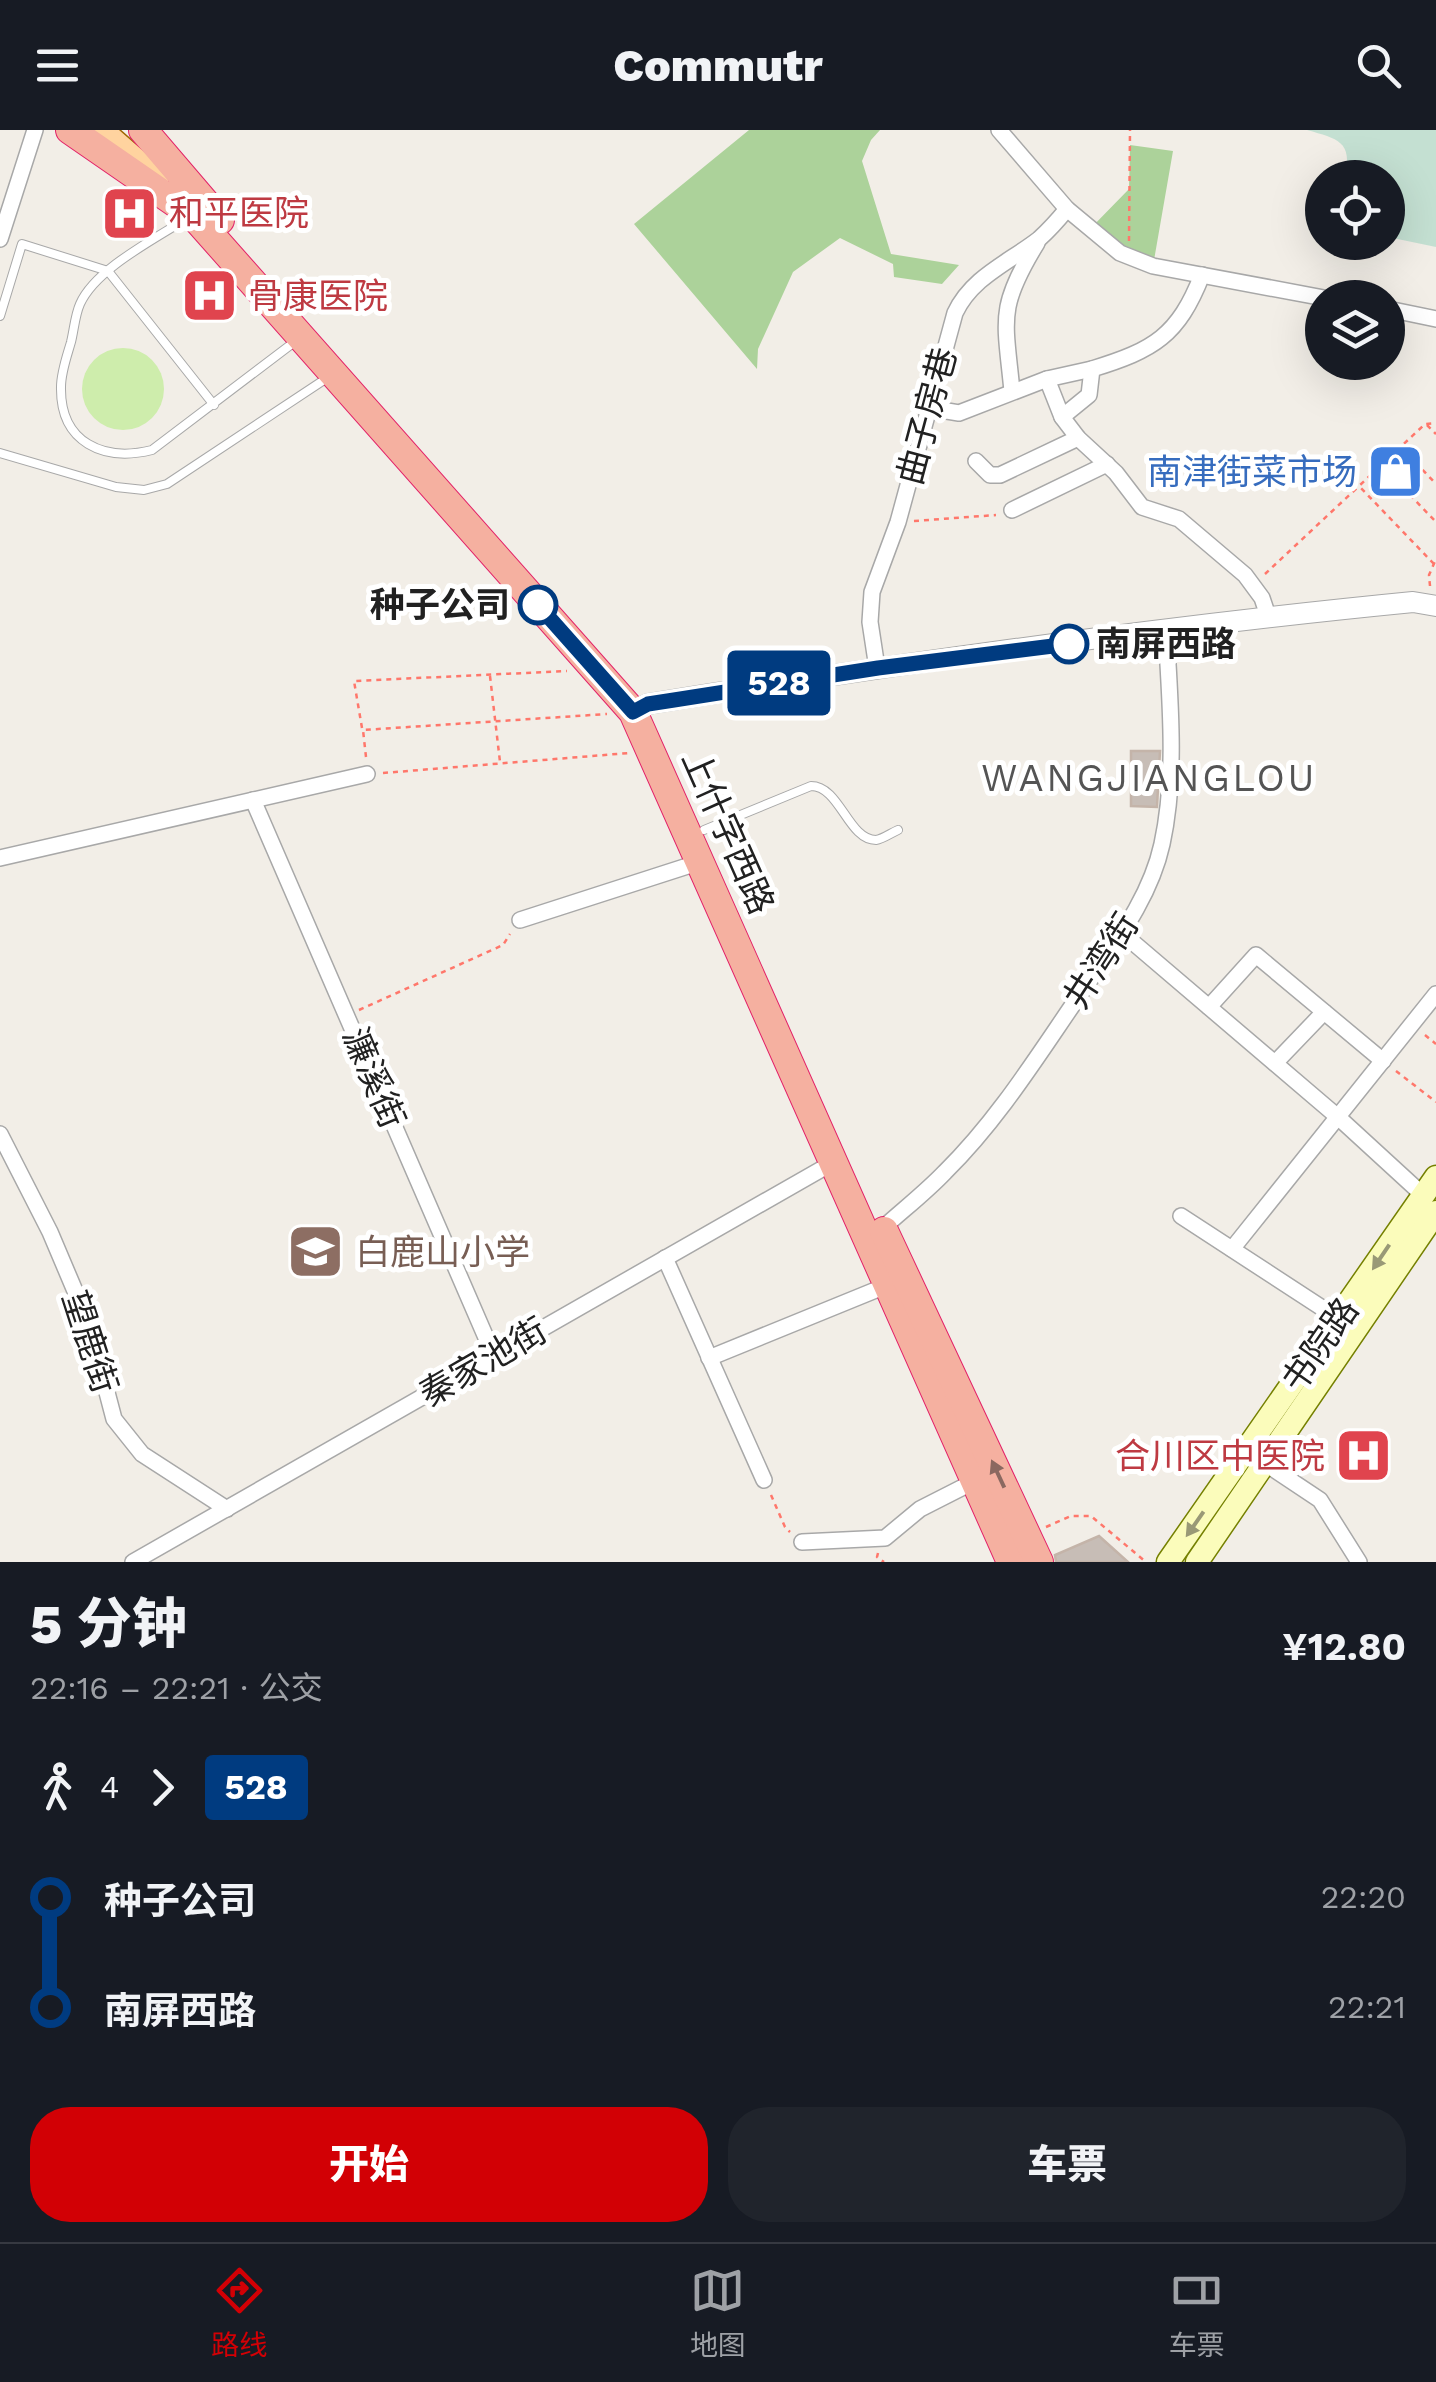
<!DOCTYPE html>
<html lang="zh">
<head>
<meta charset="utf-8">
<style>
  :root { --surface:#171b24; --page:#20242c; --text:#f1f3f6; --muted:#9ea1a6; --line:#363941; --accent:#d20005 }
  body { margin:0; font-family:"Work Sans","Noto Sans SC",sans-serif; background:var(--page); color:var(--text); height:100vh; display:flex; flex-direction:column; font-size:38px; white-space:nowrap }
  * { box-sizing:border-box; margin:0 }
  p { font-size:32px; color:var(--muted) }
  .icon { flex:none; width:55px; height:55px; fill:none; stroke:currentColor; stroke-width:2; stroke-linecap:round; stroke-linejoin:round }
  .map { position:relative; height:1432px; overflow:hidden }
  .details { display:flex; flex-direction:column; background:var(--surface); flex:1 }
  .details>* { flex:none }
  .badge { padding:0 20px; border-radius:8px; font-size:35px; line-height:65px }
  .controls { position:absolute; left:1305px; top:30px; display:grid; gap:20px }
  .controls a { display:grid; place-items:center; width:100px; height:100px; border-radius:50%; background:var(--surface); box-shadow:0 10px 40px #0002; font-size:50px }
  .map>.badge { position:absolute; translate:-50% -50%; box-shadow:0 0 0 5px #fff }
  .legs { display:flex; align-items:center; gap:15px; height:110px; padding:0 30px; font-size:32px }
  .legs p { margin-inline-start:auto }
  .head { display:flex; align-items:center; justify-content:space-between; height:170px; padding:0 30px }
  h1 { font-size:55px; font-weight:800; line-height:75px }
  .button { display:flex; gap:20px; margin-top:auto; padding:20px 30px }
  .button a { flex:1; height:115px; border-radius:40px; background:var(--accent); color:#fff; font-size:40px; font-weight:800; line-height:115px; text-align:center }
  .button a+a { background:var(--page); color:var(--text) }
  ul { padding:0 30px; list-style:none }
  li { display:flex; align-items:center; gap:35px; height:110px; font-size:38px }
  li i { display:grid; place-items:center; width:15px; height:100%; margin:0 12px; background:currentColor }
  li i::after { content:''; width:25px; height:25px; margin:-12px; border:8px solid; border-radius:50%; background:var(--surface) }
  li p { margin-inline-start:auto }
  li:first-child i { background:linear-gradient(#0000 50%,currentColor 0) }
  li:last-child i { background:linear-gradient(currentColor 50%,#0000 0) }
  header { display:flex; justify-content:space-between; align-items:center; height:130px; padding:0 30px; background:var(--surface); font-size:45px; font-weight:800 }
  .tabs { display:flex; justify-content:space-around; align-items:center; height:140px; border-top:2px solid var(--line); background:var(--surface); font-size:28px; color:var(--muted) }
  .tabs a { display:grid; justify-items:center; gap:5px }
  .tabs .selected { color:var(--accent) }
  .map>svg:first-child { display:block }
</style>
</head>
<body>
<header><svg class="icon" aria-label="menu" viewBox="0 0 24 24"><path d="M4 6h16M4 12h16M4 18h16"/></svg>Commutr<svg class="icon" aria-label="search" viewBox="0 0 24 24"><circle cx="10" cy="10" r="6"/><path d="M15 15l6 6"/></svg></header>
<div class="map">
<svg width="1436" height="1432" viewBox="0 0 1436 1432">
  <rect width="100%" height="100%" fill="#f2eee7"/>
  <circle fill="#ceedac" cx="123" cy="259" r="41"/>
  <g fill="#acd29a">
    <polygon points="749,0 880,0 871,10 862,31 891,124 959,135 942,154 894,147 893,134 840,108 793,142 758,219 757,239 634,94"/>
    <polygon points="1130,15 1173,21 1153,136 1089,100 1129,59"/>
  </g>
  <path fill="#c4e0d2" d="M1307,0H1436V117L1388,107V48L1345,47C1353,11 1338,9 1307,0Z"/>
  <g fill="#c7bdb6" stroke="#c4b4a9" stroke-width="2.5">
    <polygon points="1131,621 1160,621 1157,677 1131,676"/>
    <polygon points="1099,1406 1128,1432 1056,1432 1055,1425"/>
  </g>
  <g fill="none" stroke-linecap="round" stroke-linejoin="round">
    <defs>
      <g id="service">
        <path d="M189,87C157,108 96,138 80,174C75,185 74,200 71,212C67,226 61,242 61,257C60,313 104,332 152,320L297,210"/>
        <polyline points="0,186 22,114 108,141 214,275"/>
        <polyline points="0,323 116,357 144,360 167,354 330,246"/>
        <path d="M704,700L811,656C840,656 848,710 876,710C883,709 891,703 898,700"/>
      </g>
      <g id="minor">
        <polyline points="999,0 1067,79 1120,123 1153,136 1324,168"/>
        <polyline points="0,109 35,0"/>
        <path d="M1202,145C1178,206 1154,220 1092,239L1089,265L1062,287L1078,308L1116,343L1142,377L1179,389L1245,445L1262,468L1268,486"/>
        <polyline points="1388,179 1436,189"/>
        <polyline points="1047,249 1062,287"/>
        <path d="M1012,261C1005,189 997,178 1037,113"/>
        <polyline points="929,278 959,283 1047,249 1092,239"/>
        <polyline points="976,331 990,345 1000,345 1078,308"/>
        <polyline points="1012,380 1107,334"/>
        <path d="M877,538L870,492L872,462L898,392L955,183C972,147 1008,133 1039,109C1049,100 1058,90 1067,79"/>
        <polyline points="253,670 494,1226"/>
        <polyline points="0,728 367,644"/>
        <polyline points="520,790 700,732"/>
        <polyline points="1122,803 1339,988 1423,1065"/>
        <polyline points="1209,877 1256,825 1383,931"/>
        <polyline points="1275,933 1324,882"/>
        <polyline points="0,1004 50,1102 89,1194 114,1289 142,1324 227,1379"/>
        <polyline points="1181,1086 1339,1189"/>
        <path d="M883,1098C904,1079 926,1062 945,1042C999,989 1040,922 1083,860C1114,814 1150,769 1162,714C1177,645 1170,571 1166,501"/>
        <polyline points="1232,1119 1436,864"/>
        <polyline points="665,1128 764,1350"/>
        <polyline points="709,1228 888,1155"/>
        <polyline points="1263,1332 1320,1370 1359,1432"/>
        <polyline points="802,1412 885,1408 920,1379 975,1351"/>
        <polyline points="133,1432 834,1032"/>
      </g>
      <path id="tertiary" d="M633,582L648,574C902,533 1157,497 1413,472L1436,476"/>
      <g id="secondary">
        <polyline points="1168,1432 1436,1047"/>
        <polyline points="1197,1432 1436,1082"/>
      </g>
      <polyline id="primary" points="100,0 156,49"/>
      <g id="trunk">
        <polyline points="70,0 193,85 633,582 1011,1432"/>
        <polyline points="143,0 220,90"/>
        <polyline points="884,1101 1039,1432"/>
      </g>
    </defs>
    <use href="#service" stroke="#a8a8a8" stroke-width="10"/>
    <use href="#minor" stroke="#a8a8a8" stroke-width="18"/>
    <use href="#tertiary" stroke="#a8a8a8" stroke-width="22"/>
    <use href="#secondary" stroke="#758000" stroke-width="25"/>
    <use href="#primary" stroke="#9e6600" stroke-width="28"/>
    <use href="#trunk" stroke="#e32168" stroke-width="30"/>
    <g stroke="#ff776b" stroke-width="2.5" stroke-dasharray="5 5" stroke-linecap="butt">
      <polyline points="1129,111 1130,0"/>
      <polyline points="1427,295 1436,304"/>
      <polyline points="1402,318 1436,354"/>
      <polyline points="1382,336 1436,392"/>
      <polyline points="914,391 996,385"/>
      <polyline points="1434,434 1359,356 1425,294 1436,293"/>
      <polyline points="1265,444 1358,357"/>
      <polyline points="1430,456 1429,445 1436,429"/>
      <polyline points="490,546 500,632"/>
      <polyline points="362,598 354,551 567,541"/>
      <polyline points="366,627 363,600 607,584"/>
      <polyline points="383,643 629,623"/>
      <polyline points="359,880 503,815 510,804"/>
      <polyline points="1425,905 1436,914"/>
      <polyline points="1396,941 1436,972"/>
      <polyline points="771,1365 785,1397 790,1402"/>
      <polyline points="1046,1397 1071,1386 1091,1386 1146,1432"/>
      <polyline points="878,1423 877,1427 884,1432"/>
    </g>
    <use href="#service" stroke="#fff" stroke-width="8"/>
    <use href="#minor" stroke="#fff" stroke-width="15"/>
    <use href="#tertiary" stroke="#fff" stroke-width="20"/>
    <use href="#secondary" stroke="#fbfcbb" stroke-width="22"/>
    <use href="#primary" stroke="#ffd39f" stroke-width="25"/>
    <use href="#trunk" stroke="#f5b0a0" stroke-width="28"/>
  </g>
  <defs><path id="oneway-solid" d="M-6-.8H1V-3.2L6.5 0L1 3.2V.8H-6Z" transform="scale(2.5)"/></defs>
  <g fill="#999976">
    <use href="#oneway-solid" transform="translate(1381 1127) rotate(124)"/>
    <use href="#oneway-solid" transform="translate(1195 1394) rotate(125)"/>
  </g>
  <use fill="#8b6860" href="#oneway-solid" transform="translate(998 1344) rotate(-115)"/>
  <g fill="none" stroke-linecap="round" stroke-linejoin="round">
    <defs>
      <polyline id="line-1" points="538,475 633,582 648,574 674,570 878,538 1069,514"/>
    </defs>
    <use href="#line-1" stroke="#fff" stroke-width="22"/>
    <use href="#line-1" stroke="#003b80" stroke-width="15"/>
  </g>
  <defs>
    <symbol id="hospital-square" viewBox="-11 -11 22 22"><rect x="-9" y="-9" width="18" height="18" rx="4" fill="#e0444e" stroke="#fff"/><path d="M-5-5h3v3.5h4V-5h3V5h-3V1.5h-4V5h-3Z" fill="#fff"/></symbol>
    <symbol id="shop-square" viewBox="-11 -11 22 22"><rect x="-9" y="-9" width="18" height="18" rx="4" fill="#3f7fe0" stroke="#fff"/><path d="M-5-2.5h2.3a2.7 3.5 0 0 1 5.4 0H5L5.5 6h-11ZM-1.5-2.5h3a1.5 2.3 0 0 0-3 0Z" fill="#fff"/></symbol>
    <symbol id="school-square" viewBox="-11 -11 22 22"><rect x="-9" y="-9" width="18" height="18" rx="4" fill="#8d6e63" stroke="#fff"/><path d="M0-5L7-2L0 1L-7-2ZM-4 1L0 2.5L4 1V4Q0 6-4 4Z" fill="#fff"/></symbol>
  </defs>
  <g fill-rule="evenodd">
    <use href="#hospital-square" x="98" y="52" width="63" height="63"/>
    <use href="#hospital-square" x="178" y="134" width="63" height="63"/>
    <use href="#shop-square" x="1364" y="310" width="63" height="63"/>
    <use href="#school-square" x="284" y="1090" width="63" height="63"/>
    <use href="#hospital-square" x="1332" y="1294" width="63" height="63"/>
  </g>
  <g fill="#fff" stroke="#003b80" stroke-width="5">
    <circle cx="538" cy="475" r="18"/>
    <circle cx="1069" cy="514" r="18"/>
  </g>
  <g text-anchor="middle" stroke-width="10" stroke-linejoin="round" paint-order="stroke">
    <g font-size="35" fill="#be3a42" stroke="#fff" text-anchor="start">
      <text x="169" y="95">和平医院</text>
      <text x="248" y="178">骨康医院</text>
      <text x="1325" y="1338" text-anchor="end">合川区中医院</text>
    </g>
    <g font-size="35" fill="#212121" stroke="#fff">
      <text transform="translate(927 286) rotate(-75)" y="12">曲子房巷</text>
      <text transform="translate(728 702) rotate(66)" y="12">上什字西路</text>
      <text transform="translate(1101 831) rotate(-57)" y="12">井湾街</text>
      <text transform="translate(374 948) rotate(67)" y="12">濂溪街</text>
      <text transform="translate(90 1212) rotate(72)" y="12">望鹿街</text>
      <text transform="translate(1320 1215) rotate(-55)" y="12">书院路</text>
      <text transform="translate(483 1232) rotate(-30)" y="12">秦家池街</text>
    </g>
    <g font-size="35" fill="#366cbe" stroke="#fff" text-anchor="end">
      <text x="1357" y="354">南津街菜市场</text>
    </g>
    <g font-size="35" font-weight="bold" fill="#212121" stroke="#fff" text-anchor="end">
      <text x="510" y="487">种子公司</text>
      <text x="1096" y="526" text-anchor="start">南屏西路</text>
    </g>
    <g font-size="35" fill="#785e54" stroke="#fff" text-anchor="start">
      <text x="355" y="1134">白鹿山小学</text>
    </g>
    <g font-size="38" letter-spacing="2.5" fill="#545454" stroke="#fff">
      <text x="1149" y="661">WANGJIANGLOU</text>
    </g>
  </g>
</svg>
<div class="controls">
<a><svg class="icon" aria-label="locate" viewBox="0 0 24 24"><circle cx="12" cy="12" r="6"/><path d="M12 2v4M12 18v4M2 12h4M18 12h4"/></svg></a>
<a><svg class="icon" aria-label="layers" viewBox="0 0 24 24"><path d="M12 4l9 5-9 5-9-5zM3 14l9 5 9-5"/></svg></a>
</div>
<b class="badge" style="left:779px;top:553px;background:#003b80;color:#fff">528</b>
</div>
<section class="details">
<div class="head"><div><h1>5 分钟</h1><p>22:16 – 22:21 · 公交</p></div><b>¥12.80</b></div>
<div class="legs"><svg class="icon" aria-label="walk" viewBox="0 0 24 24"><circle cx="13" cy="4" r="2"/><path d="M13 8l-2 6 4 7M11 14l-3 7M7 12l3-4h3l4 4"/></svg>4<svg class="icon" aria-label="forward" viewBox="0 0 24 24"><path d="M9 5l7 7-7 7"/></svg><b class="badge" style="background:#003b80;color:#fff">528</b></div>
<ul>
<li><i style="color:#003b80"></i><b>种子公司</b><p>22:20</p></li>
<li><i style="color:#003b80"></i><b>南屏西路</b><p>22:21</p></li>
</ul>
<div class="button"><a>开始</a><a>车票</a></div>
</section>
<nav class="tabs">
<a class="selected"><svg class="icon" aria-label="directions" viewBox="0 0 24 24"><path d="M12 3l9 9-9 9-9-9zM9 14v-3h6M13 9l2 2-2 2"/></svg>路线</a>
<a><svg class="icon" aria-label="map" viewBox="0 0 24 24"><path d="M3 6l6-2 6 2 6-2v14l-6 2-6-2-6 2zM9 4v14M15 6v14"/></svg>地图</a>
<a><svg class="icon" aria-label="tickets" viewBox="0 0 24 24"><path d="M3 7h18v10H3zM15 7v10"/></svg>车票</a>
</nav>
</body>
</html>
